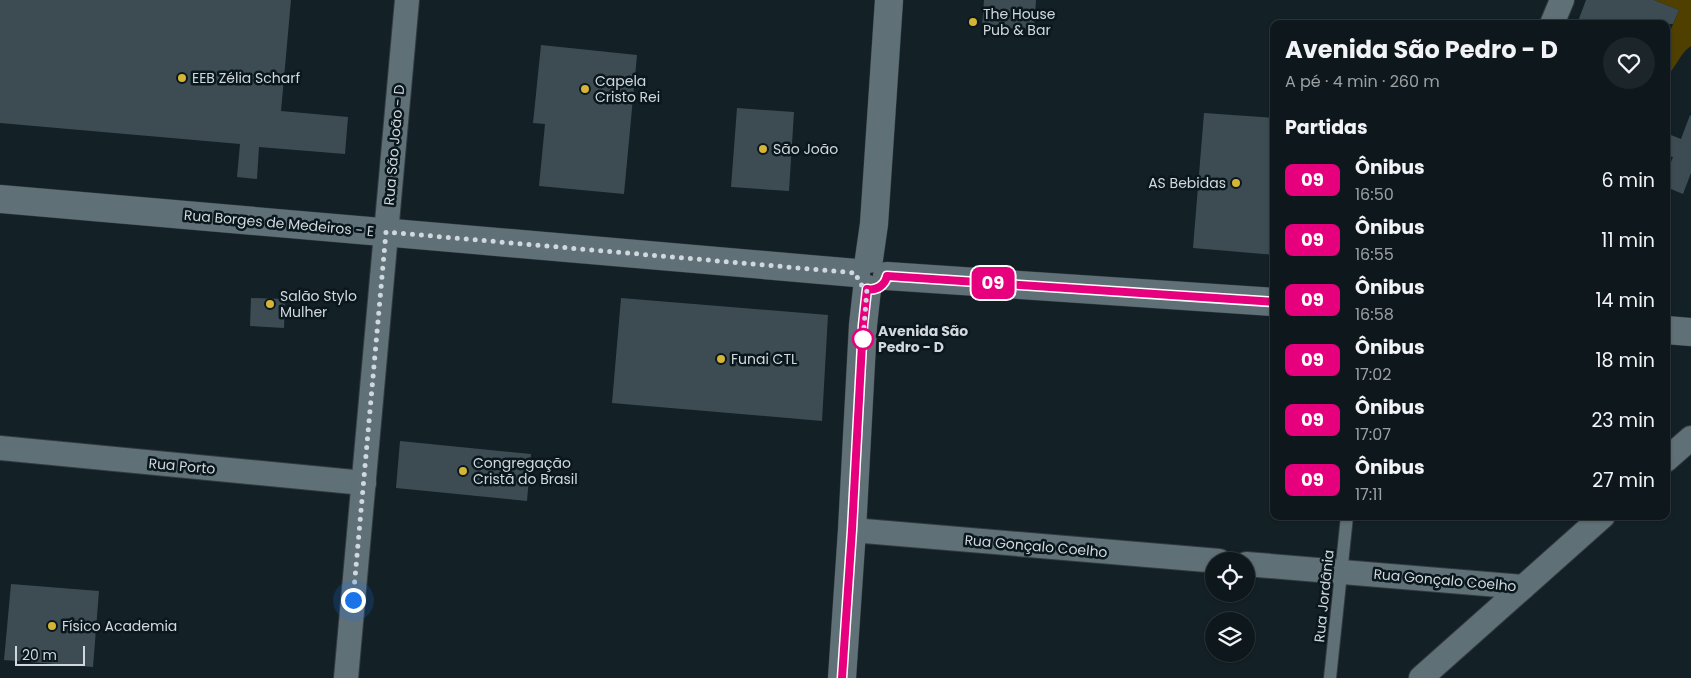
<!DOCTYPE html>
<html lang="pt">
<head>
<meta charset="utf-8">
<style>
  :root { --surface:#0e181c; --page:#1c2529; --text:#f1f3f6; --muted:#9ba0a3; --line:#2e373b }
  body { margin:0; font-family:Poppins,sans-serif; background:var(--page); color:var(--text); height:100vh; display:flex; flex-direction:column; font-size:19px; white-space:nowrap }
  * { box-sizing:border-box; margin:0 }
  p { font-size:16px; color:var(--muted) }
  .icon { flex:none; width:28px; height:28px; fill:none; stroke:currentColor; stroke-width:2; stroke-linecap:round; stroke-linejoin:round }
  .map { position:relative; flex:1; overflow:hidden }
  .drawer { position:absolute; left:1270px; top:20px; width:400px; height:500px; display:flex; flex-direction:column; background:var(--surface); border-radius:10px; box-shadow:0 1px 4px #0004,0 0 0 1px var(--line) }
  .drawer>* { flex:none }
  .badge { padding:0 10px; border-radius:8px; font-size:18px; line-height:32px }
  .fabs { position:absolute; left:1205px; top:552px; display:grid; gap:10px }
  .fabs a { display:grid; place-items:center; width:50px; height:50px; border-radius:50%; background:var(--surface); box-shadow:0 1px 4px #0004,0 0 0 1px var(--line); font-size:25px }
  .scale { position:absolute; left:15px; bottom:12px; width:70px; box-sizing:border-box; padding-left:5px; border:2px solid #d0d8dd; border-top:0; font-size:14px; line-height:18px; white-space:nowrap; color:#d0d8dd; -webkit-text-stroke:4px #0a171d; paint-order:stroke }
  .you { position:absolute; width:25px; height:25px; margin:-12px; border:4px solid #fff; border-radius:50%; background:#1a73e8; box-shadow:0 0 0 8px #1a73e833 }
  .map>.badge { position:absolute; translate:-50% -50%; box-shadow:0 0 0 2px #fff }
  h2 { padding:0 15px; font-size:19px; line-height:45px }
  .round { display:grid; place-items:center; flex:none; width:52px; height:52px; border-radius:26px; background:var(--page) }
  .summary { display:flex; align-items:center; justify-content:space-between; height:85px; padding:0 15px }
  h1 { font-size:24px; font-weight:700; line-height:38px }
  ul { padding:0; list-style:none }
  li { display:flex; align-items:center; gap:15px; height:60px; padding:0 15px }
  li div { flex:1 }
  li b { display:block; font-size:19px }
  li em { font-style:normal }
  li .badge { min-width:55px; font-weight:700; text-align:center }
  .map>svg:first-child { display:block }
</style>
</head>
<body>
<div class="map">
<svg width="1691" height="678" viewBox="0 0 1691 678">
  <rect width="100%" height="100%" fill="#132026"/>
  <path fill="#4f4000" d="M1654,0H1691V46C1680,53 1676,68 1666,77V41L1679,10Z"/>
  <g fill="#3d4c53">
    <polygon points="0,0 291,0 281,111 348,117 345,154 259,147 257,179 237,177 240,144 0,123"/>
    <polygon points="984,0 1036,0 1034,30 982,26"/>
    <polygon points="1586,0 1654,0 1679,10 1673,24 1577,24"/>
    <polygon points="541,45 637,55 624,194 539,186 545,124 533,123"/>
    <polygon points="737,108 794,112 789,191 731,187"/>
    <polygon points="1204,113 1274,118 1274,255 1193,248"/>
    <polygon points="1690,115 1691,116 1691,173 1683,194 1666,187 1666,175 1673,157 1666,155 1666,133 1681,139"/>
    <polygon points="251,298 285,299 284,328 250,326"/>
    <polygon points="621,298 828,315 822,421 612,403"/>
    <polygon points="400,441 531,454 527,501 396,488"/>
    <polygon points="11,584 99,591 93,667 4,660"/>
  </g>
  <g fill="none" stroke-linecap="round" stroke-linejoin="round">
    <defs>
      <polyline id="lane" points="1330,678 1347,516"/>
      <g id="street">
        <polyline points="1552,24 1562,0"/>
        <polyline points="0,448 364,483"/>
        <polyline points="1666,460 1691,438"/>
        <polyline points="852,530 1219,561"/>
        <polyline points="1246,564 1523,587"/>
        <polyline points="346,678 407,0"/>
        <polyline points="1421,678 1603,516"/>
      </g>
      <g id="secondary">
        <polyline points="0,199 856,273"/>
        <polyline points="869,259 874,224 889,0"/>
        <polyline points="887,276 1274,302"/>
        <polyline points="1666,330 1691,332"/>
        <polyline points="842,678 852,530 863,325 867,289"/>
      </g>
    </defs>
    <use href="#lane" stroke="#333b40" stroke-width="14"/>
    <use href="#street" stroke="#333b40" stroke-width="26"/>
    <use href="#secondary" stroke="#333b40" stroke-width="29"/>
    <use href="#lane" stroke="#607077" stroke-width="12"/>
    <use href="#street" stroke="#607077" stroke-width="24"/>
    <use href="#secondary" stroke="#607077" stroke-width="28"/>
  </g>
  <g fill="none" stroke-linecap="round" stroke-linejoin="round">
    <defs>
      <path id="line" d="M842,678L852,530L863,325L867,289C877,291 885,285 887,276L1274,302"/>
    </defs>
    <use href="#line" stroke="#fff" stroke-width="11"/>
    <use href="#line" stroke="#e6007e" stroke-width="8"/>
    <polyline stroke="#d0d8dd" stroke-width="5" stroke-dasharray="0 9" points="353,600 386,232 856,273 859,283 867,289 863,339"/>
  </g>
  <g fill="#d6b534" stroke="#0a171d" stroke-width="2">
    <circle cx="973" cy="22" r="5"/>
    <circle cx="182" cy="78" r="5"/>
    <circle cx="585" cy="89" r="5"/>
    <circle cx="763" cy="149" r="5"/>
    <circle cx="1236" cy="183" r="5"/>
    <circle cx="270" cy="304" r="5"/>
    <circle cx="721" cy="359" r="5"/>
    <circle cx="463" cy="471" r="5"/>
    <circle cx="52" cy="626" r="5"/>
  </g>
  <circle fill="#fff" stroke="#e6007e" stroke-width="2.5" cx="863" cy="339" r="10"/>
  <g text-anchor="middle" stroke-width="5" stroke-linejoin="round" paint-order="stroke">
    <g font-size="14" fill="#d0d8dd" stroke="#0a171d" text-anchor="start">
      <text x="983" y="19">The House<tspan x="983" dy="16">Pub &amp; Bar</tspan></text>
      <text x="192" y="83">EEB Zélia Scharf</text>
      <text x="595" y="86">Capela<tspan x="595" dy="16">Cristo Rei</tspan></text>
      <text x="773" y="154">São João</text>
      <text x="1226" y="188" text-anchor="end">AS Bebidas</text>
      <text x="280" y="301">Salão Stylo<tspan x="280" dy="16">Mulher</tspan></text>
      <text x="731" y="364">Funai CTL</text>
      <text x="473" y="468">Congregação<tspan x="473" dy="16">Cristã do Brasil</tspan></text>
      <text x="62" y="631">Físico Academia</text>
    </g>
    <g font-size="14" fill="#d0d8dd" stroke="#0a171d">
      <text transform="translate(394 145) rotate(-85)" y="5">Rua São João - D</text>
      <text transform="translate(279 223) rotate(5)" y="5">Rua Borges de Medeiros - E</text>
      <text transform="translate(182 466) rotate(5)" y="5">Rua Porto</text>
      <text transform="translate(1036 546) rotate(5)" y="5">Rua Gonçalo Coelho</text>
      <text transform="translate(1445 580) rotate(5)" y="5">Rua Gonçalo Coelho</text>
      <text transform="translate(1324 596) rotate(-84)" y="5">Rua Jordânia</text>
    </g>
    <g font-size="14" font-weight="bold" fill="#d0d8dd" stroke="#0a171d" text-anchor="start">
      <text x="878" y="336">Avenida São<tspan x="878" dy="16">Pedro - D</tspan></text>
    </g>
  </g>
</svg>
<div class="fabs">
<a><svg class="icon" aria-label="locate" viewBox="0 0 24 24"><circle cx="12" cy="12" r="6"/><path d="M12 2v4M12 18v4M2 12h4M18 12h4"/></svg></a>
<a><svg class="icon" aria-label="layers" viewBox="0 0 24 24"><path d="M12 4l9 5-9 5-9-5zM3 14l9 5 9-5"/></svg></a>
</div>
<div class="scale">20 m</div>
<div class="you" style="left:353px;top:600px"></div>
<b class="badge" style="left:993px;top:283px;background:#e6007e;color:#fff">09</b>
<section class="drawer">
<div class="summary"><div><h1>Avenida São Pedro - D</h1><p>A pé · 4 min · 260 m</p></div><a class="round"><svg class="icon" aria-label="heart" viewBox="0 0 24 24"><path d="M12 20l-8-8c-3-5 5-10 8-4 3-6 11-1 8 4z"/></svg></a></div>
<h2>Partidas</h2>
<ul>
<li><span class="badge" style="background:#e6007e;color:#fff">09</span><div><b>Ônibus</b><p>16:50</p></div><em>6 min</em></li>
<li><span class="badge" style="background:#e6007e;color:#fff">09</span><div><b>Ônibus</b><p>16:55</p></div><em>11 min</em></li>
<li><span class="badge" style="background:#e6007e;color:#fff">09</span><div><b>Ônibus</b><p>16:58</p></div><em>14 min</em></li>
<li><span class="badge" style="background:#e6007e;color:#fff">09</span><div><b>Ônibus</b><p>17:02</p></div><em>18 min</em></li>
<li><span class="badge" style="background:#e6007e;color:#fff">09</span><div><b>Ônibus</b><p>17:07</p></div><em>23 min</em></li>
<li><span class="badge" style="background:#e6007e;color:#fff">09</span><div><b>Ônibus</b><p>17:11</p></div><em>27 min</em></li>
</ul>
</section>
</div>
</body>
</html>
